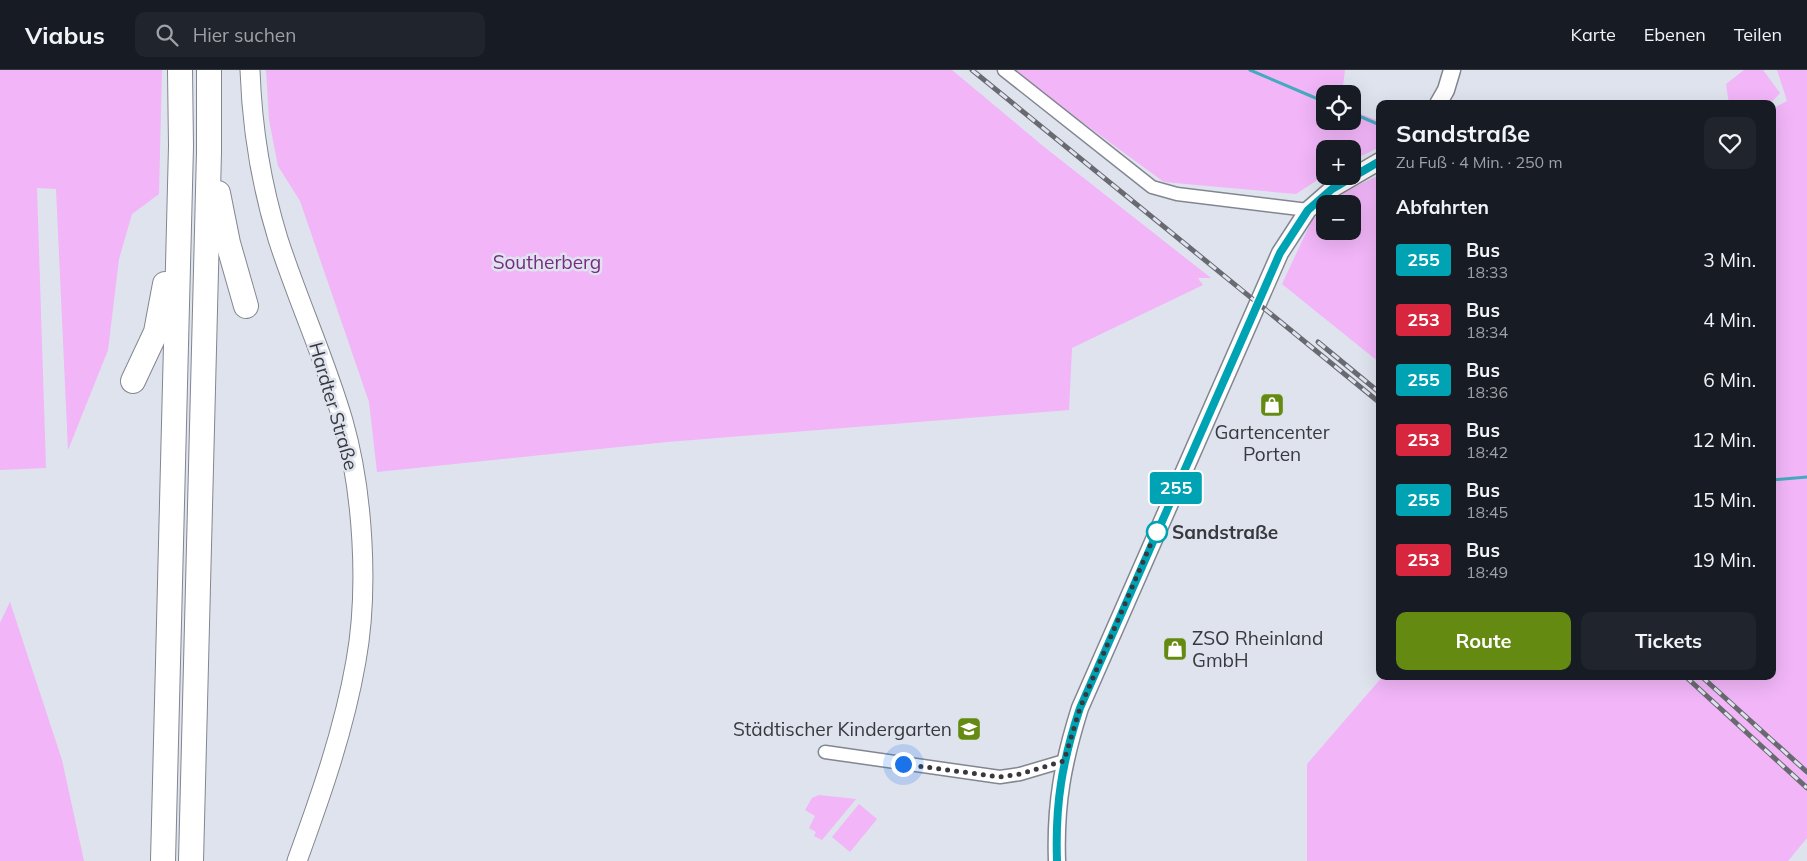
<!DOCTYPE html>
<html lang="de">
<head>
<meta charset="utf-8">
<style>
  :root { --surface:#171b24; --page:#20242c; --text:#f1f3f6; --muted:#9ea1a6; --line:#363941; --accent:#658a12 }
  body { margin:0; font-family:Mulish,sans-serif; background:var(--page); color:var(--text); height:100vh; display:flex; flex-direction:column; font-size:19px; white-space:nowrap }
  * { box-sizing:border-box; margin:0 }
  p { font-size:16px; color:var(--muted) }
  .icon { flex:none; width:28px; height:28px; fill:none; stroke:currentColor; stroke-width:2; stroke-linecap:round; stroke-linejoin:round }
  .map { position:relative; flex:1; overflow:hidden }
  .side { position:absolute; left:1376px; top:30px; width:400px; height:580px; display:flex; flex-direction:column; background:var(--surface); border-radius:10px; box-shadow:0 5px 20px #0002 }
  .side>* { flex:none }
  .badge { padding:0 10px; border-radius:4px; font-size:18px; line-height:32px }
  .tools { position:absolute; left:1316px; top:15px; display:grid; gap:10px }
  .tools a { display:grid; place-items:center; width:45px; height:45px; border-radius:10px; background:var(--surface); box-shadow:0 5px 20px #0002; font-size:25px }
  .you { position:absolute; width:25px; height:25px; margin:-12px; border:4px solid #fff; border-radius:50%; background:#1a73e8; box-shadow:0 0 0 8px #1a73e833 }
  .map>.badge { position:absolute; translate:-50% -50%; box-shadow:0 0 0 2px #fff }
  h2 { padding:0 20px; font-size:19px; line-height:45px }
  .round { display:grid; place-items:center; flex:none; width:52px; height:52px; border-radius:10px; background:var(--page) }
  .summary { display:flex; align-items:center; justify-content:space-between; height:85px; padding:0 20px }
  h1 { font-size:24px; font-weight:700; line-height:38px }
  .action { display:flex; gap:10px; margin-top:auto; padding:10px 20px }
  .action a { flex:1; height:58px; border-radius:10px; background:var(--accent); color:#fff; font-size:20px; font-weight:700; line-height:58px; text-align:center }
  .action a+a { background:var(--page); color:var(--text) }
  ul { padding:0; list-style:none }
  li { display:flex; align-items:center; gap:15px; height:60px; padding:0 20px }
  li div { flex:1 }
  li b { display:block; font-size:19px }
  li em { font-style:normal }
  li .badge { min-width:55px; font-weight:700; text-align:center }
  header { display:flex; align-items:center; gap:30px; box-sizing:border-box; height:70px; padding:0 25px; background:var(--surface); border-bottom:1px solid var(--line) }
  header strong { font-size:24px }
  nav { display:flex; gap:28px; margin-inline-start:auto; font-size:18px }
  .search { width:350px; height:45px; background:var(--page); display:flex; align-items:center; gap:12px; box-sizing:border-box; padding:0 18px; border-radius:10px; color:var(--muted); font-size:19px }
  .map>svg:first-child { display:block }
</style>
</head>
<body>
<header>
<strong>Viabus</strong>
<div class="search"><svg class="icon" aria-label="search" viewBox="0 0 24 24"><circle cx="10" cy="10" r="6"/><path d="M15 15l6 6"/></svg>Hier suchen</div>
<nav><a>Karte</a><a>Ebenen</a><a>Teilen</a></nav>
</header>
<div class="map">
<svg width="1807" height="791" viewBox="0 0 1807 791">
  <rect width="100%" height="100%" fill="#dfe3ee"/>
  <g fill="#f1b5f8">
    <polygon points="0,0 162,0 159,124 132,144 119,189 108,280 68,380 56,119 37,118 46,398 0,400"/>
    <polygon points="266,0 952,0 1043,76 1211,208 1198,208 1203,215 1072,278 1069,340 667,372 377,402 369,332 300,131 278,96 269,50"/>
    <polygon points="1011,0 1345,0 1342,24 1325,24 1325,51 1352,51 1353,41 1380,51 1380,77 1353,90 1352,79 1325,79 1325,105 1296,124 1164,112"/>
    <polygon points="1744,0 1763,0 1780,23 1770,34 1729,34 1726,14"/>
    <polygon points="1777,0 1807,0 1807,768 1788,791 1307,791 1307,694 1383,606 1772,606 1772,39 1787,31"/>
    <polygon points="1380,105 1380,293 1282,214 1312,150 1325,138 1325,161 1352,161 1352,134 1330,134 1345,121"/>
    <polygon points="10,532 62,690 84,791 0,791 0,553"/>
    <polygon points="819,725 856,729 822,770 814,766 816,762 809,758 815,746 805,740 812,728"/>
    <polygon points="859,734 877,749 850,782 832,767"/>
  </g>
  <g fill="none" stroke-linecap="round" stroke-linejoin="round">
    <g stroke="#45aabd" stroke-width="3">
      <polyline points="1250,0 1325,32"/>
      <polyline points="1352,43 1380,55"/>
      <polyline points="1772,410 1807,407"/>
    </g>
    <defs>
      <g id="minor">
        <polyline points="1004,0 1152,117 1177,124 1308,140"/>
        <polyline points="825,682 1000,707 1020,704 1064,691"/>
      </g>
      <g id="tertiary">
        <polyline points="1438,34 1446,20 1452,0"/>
        <path d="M1057,791C1055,734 1063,692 1080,638L1280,183L1308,140L1332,119L1380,91"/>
      </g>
      <path id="secondary" d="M250,0C252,57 261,114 278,169C298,231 325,289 343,351C363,421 369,519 356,591C344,660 321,725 297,791"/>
      <g id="motorway">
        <polyline points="218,123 228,173 246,236"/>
        <polyline points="133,311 156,262 165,214"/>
        <polyline points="163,791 181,76 180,0"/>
        <polyline points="191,791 209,82 209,0"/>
      </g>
    </defs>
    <use href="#minor" stroke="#828690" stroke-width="15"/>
    <use href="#tertiary" stroke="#828690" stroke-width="19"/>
    <use href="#secondary" stroke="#828690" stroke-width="21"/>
    <use href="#motorway" stroke="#828690" stroke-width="26"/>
    <use href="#minor" stroke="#fff" stroke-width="12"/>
    <use href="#tertiary" stroke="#fff" stroke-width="16"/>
    <use href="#secondary" stroke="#fff" stroke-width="19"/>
    <use href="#motorway" stroke="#fff" stroke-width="24"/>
    <defs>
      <g id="rail">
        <polyline points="972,0 1380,333"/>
        <polyline points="1318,272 1380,323"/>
        <polyline points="1685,606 1807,718"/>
        <polyline points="1701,606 1807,702"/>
      </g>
    </defs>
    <use href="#rail" stroke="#686a70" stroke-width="5"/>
    <use href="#rail" stroke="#dfe3ee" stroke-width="3" stroke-dasharray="9" stroke-linecap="butt"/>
  </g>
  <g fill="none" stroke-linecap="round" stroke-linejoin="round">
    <defs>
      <path id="line" d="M1057,791C1055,734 1062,692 1080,638L1280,183L1308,140L1332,119L1380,91"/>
    </defs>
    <use href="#line" stroke="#fff" stroke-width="11"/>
    <use href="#line" stroke="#00a3b4" stroke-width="8"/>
    <polyline stroke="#38393e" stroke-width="5" stroke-dasharray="0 9" points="903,694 1000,707 1020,704 1064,691 1080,638 1159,455 1157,462"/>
  </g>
  <defs>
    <symbol id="shop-square" viewBox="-11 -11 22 22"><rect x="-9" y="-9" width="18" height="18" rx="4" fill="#658a12" stroke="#dfe3ee"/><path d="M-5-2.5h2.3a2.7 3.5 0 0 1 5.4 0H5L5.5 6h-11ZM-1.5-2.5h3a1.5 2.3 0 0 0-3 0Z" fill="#fff"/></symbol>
    <symbol id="school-square" viewBox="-11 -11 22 22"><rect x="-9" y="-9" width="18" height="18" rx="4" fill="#658a12" stroke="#dfe3ee"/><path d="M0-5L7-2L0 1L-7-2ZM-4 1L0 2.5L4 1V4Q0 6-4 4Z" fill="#fff"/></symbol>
  </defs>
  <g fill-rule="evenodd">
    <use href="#shop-square" x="1258" y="321" width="28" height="28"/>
    <use href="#shop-square" x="1161" y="565" width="28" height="28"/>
    <use href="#school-square" x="955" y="645" width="28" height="28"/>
  </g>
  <circle fill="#fff" stroke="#00a3b4" stroke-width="2.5" cx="1157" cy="462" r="10"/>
  <g text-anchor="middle" stroke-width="5" stroke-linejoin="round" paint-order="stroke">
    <g font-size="19" fill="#782b82" stroke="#dfe3ee">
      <text x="547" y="199">Southerberg</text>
    </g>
    <g font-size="19" fill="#38393e" stroke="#dfe3ee">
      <text transform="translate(334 336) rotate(74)" y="7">Hardter Straße</text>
    </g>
    <g font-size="19" fill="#38393e" stroke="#dfe3ee">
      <text x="1272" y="369">Gartencenter<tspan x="1272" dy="22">Porten</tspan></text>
      <text x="1192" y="575" text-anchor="start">ZSO Rheinland<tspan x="1192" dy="22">GmbH</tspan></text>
      <text x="952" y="666" text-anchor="end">Städtischer Kindergarten</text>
    </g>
    <g font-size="19" font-weight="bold" fill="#38393e" stroke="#dfe3ee" text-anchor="start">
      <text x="1172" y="469">Sandstraße</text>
    </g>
  </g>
</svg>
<div class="tools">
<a><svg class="icon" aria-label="locate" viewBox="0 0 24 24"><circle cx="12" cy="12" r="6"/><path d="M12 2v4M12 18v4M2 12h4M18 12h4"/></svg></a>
<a>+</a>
<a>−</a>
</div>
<div class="you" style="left:903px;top:694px"></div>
<b class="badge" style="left:1176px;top:418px;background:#00a3b4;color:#fff">255</b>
<section class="side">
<div class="summary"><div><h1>Sandstraße</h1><p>Zu Fuß · 4 Min. · 250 m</p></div><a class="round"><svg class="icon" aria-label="heart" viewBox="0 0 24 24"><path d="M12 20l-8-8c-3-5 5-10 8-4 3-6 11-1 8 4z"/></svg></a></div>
<h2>Abfahrten</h2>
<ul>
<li><span class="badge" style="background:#00a3b4;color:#fff">255</span><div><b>Bus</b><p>18:33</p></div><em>3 Min.</em></li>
<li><span class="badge" style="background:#d7263d;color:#fff">253</span><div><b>Bus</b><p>18:34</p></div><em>4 Min.</em></li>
<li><span class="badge" style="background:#00a3b4;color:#fff">255</span><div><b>Bus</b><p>18:36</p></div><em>6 Min.</em></li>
<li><span class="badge" style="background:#d7263d;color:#fff">253</span><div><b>Bus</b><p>18:42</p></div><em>12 Min.</em></li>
<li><span class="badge" style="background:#00a3b4;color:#fff">255</span><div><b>Bus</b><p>18:45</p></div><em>15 Min.</em></li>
<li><span class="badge" style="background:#d7263d;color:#fff">253</span><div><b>Bus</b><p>18:49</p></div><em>19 Min.</em></li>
</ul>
<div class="action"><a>Route</a><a>Tickets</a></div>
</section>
</div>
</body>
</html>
